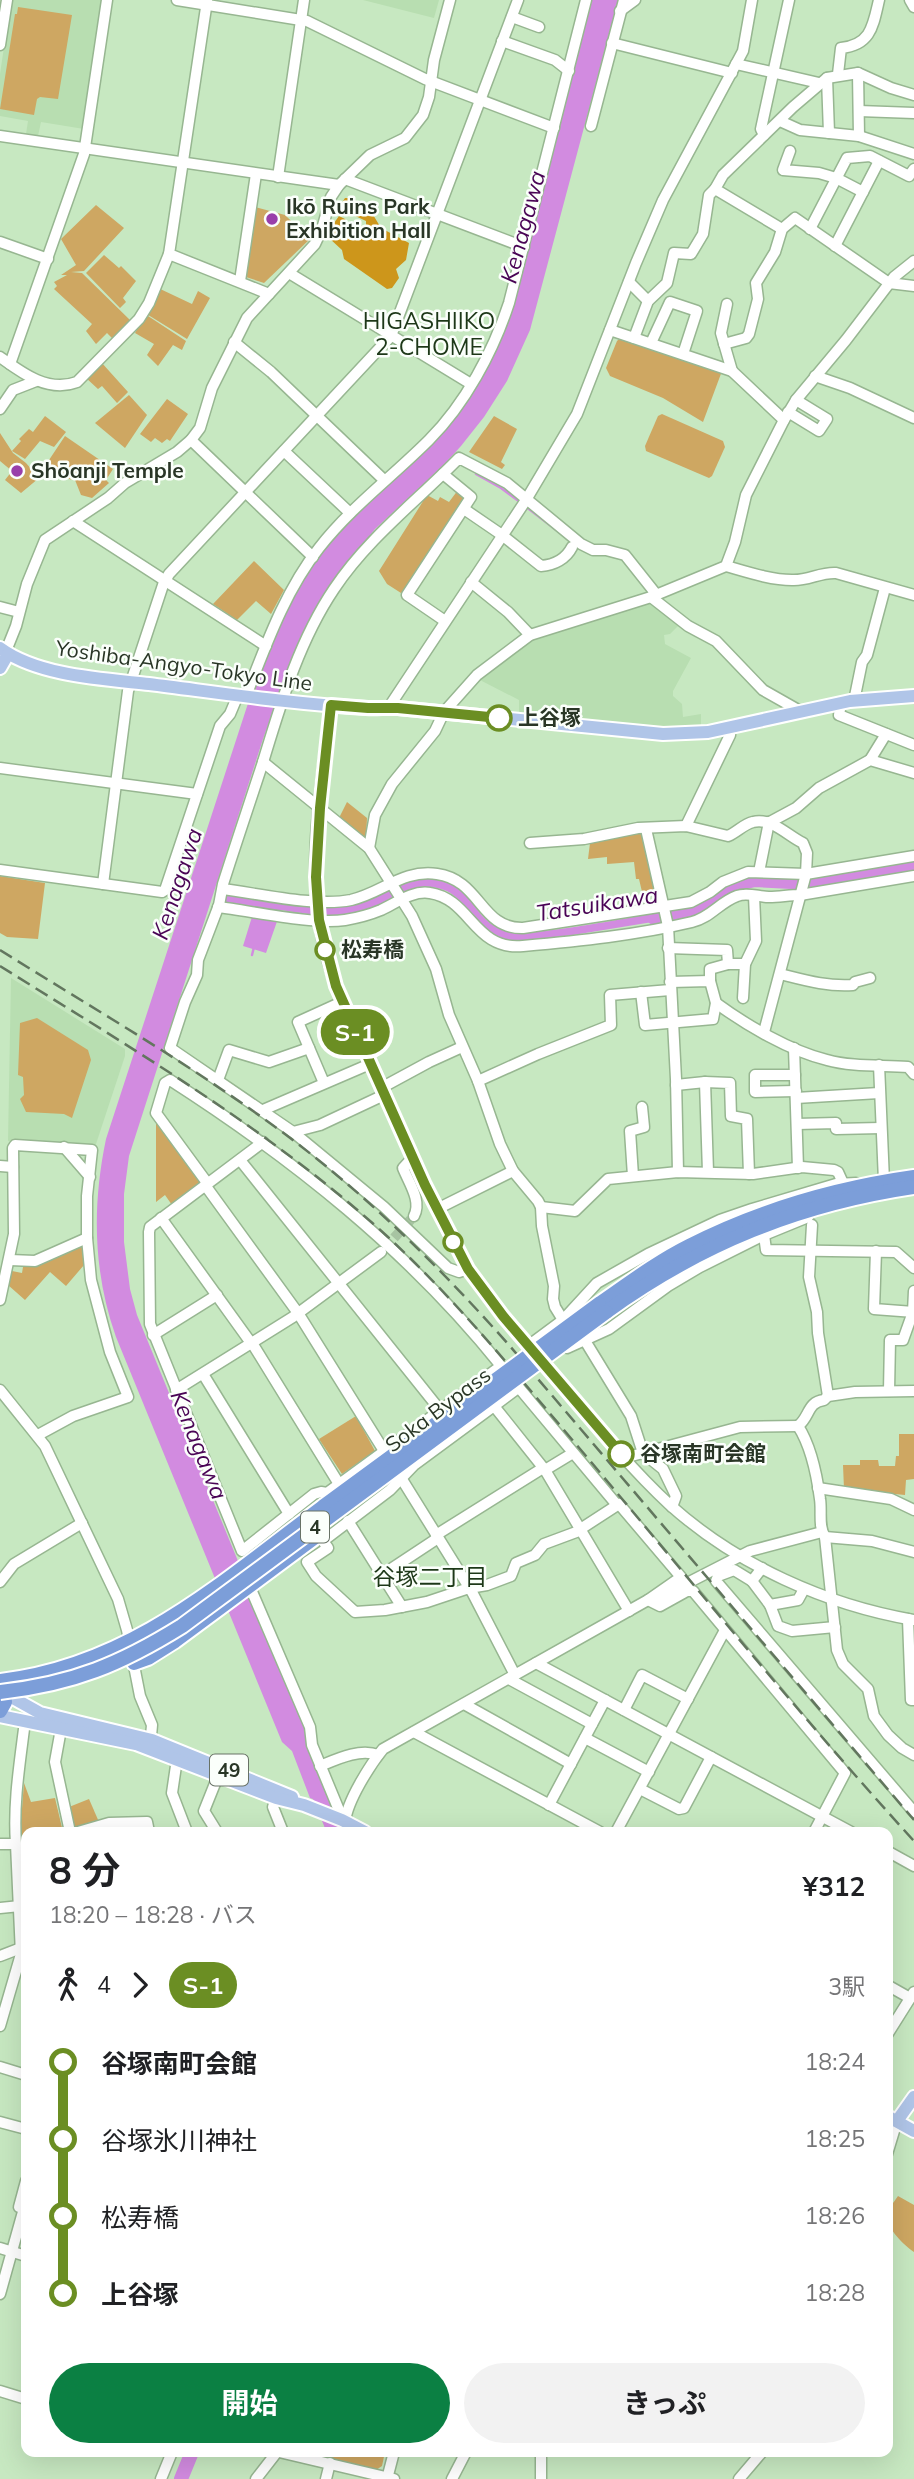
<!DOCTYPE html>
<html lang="ja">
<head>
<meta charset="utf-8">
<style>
  :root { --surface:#fff; --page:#f2f2f2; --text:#202124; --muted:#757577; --accent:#0b8043 }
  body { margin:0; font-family:Mulish,"Noto Sans JP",sans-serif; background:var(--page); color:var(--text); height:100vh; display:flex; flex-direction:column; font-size:26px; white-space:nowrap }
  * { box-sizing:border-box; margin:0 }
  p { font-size:23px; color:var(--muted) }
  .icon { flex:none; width:38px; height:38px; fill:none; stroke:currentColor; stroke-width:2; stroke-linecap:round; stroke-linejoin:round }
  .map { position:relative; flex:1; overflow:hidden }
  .panel { position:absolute; left:21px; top:1827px; width:872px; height:630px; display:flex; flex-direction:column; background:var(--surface); border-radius:14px; box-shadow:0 7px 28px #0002 }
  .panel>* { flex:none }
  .badge { padding:0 14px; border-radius:23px; font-size:24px; line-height:46px }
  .map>.badge { position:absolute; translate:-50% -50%; box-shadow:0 0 0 4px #fff }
  .legs { display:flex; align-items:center; gap:10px; height:77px; padding:0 28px; font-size:23px }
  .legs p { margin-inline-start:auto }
  .overview { display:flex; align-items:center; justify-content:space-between; height:119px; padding:0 28px }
  h1 { font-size:38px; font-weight:700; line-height:52px }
  .action { display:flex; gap:14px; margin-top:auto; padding:14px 28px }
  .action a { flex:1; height:80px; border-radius:42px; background:var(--accent); color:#fff; font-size:28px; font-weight:700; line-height:80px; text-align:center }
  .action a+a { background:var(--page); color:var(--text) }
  ul { padding:0 28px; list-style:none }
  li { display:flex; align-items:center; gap:24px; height:77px; font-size:26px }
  li i { display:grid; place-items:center; width:10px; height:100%; margin:0 9px; background:currentColor }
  li i::after { content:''; width:18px; height:18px; margin:-9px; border:5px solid; border-radius:50%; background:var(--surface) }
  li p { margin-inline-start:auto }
  li:first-child i { background:linear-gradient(#0000 50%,currentColor 0) }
  li:last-child i { background:linear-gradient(currentColor 50%,#0000 0) }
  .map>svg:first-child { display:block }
</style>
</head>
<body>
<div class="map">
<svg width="914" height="2479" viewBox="0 0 914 2479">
  <rect width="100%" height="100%" fill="#c7e8c1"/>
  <g fill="#b8deb1">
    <polygon points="11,0 103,0 84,129 41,122 38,136 26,134 28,121 0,116 0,74"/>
    <polygon points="363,0 439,0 434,18"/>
    <polygon points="647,600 679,625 670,634 664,635 665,644 691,658 673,691 673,696 682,704 683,717 701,714 701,727 676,728 519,714 519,700 478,679 507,654 542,632"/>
    <polygon points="11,978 125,1049 125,1056 95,1147 8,1141"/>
  </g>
  <g fill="#cea762">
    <polygon points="18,7 72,15 58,99 40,97 37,99 34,115 0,109 15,14 17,14"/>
    <polygon points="96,205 124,228 84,271 71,272 82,273 131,321 113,339 107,333 96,344 86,331 92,324 54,289 57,286 54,282 67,275 61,275 76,265 61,239"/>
    <polygon points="255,207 285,215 310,239 264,283 246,277 245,274"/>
    <polygon points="104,255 119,268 121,266 136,281 123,298 126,302 120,308 86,273"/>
    <polygon points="156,287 192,304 198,291 210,298 187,339 145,313"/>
    <polygon points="145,314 186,341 182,350 173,345 158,366 147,355 154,344 135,333"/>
    <polygon points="622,336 722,371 703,422 663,398 610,376 606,368 617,341"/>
    <polygon points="101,362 128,392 117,403 102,386 98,389 85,377"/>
    <polygon points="129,395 147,415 125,448 95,423"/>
    <polygon points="167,399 188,414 170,441 167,439 162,443 155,438 151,442 140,434"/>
    <polygon points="662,414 723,441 725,447 712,476 709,478 646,451 645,446 658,416"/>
    <polygon points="45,416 66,432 54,447 40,441 25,459 12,451 21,441 19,439 29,429 33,432"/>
    <polygon points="494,416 517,429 501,462 505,465 502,469 469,452"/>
    <polygon points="0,433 13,453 26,463 39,478 21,493 5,480 12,471 0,461"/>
    <polygon points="65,436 113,469 106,480 109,483 92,498 81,495 75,480 62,478 45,466"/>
    <polygon points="458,490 464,499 404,591 401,593 387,584 379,571 427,495 438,501 440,497 449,502"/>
    <polygon points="254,561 284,590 271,614 256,601 237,620 213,604"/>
    <polygon points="347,802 367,818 366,840 339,818"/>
    <polygon points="643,832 659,894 643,896 639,879 636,879 634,862 607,864 607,857 588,859 590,843"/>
    <polygon points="0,876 45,883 38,939 7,937 0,933"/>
    <polygon points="37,1018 88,1050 91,1060 72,1118 64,1114 26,1112 20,1099 24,1095 23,1077 18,1075 20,1023"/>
    <polygon points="158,1121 201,1182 172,1205 165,1195 156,1202 156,1122"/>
    <polygon points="82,1245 84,1265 66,1286 50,1272 25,1300 8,1285 12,1271 22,1273 23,1267 48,1261"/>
    <polygon points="356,1416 375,1451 342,1474 319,1439"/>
    <polygon points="899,1434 914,1434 914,1479 906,1480 905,1495 844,1489 843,1465 860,1465 860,1460 878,1460 879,1466 895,1466 896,1456 899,1456"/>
    <polygon points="24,1783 31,1802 55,1798 63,1832 26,1832 26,1860 24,1861 21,1821"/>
    <polygon points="89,1799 99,1822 75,1828 69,1807"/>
    <path d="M898,2196L914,2205V2252C905,2246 886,2228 887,2216C888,2209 894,2202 898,2196Z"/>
    <polygon points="302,2452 385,2452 382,2466 376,2470"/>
  </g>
  <polygon fill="#cd961b" points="345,198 351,198 372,213 381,228 409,243 406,260 396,269 399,278 392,288 387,289 344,259 342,250 329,238 334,223 339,216 345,219 349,224 366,227 366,221 351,214 348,207 338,215 334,215"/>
  <g fill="#d28be0">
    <path d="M592,0H618L530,330L507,381L484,417L461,446L441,468L375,529L330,585L310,619L289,666L263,739L129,1156L124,1194V1242L130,1289L137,1315L302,1717L336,1808L310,1798L292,1751L282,1742L116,1337C93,1272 92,1206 106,1139L254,685L292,598L317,558L355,514L453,416L517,290Z"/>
    <path d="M418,878C477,876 466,917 505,931C527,939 639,915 670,911L671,919L524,943C505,942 489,936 476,922C461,905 458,890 431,887C406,884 385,905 361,912C335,919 307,914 281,910L266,953L243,946L255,907L222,904L226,892L333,906Z"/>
  </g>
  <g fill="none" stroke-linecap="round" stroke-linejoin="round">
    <g stroke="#d28be0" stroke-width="2.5">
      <polyline points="476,474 501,488 520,502"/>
      <polyline points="525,506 559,532"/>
      <polyline points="252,955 254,947"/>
    </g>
    <g stroke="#d28be0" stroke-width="14">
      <polyline points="654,918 701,909 742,883 755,880 811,883 914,866"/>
      <polyline points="315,1785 334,1832"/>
      <polyline points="181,2479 192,2452"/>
    </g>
    <polyline stroke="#a7c4a2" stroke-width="10" stroke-dasharray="10 5" stroke-linecap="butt" points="384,1249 414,1216"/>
    <defs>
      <g id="minor">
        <polyline points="177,0 307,21 425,79 554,128"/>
        <polyline points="910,0 914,7"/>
        <polyline points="207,1 169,254 269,294"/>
        <polyline points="620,11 635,0"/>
        <polyline points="512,17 539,27"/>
        <polyline points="502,41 555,60 569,71"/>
        <polyline points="612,43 732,73"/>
        <polyline points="0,45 7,0"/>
        <polyline points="736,64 819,83"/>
        <polyline points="858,73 859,136"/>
        <path d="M838,74L841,48C871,45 873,26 879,0"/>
        <polyline points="827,78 829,133"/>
        <polyline points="859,111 914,113"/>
        <polyline points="780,121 800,130 859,136 914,154"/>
        <polyline points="591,126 624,0"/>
        <polyline points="764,135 761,129 764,115 789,0"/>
        <polyline points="0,136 339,185"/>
        <polyline points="790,151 783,170 819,173 836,178 863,192"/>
        <polyline points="278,177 304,0"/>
        <polyline points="345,179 524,247"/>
        <polyline points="782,229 715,189 723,175 793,107 827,78 858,73 891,88 914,95"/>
        <polyline points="810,229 847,158 870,156 909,176 914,169"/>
        <polyline points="0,242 48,259"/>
        <polyline points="835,246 879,161"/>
        <polyline points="289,273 471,384"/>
        <polyline points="240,281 256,174"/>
        <polyline points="629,282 648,301"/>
        <polyline points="727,304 721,333 732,371"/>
        <polyline points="610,330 732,371 784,420"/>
        <polyline points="634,338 648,301 667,283 674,253 691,254 703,234 709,195 715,189"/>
        <polyline points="234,342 271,372 384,480"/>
        <polyline points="651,343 670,302 697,311 683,354"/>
        <polyline points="724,344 746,338 749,334 758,299 756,283 775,252 782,229 795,218 889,283 914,286"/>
        <path d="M0,357C22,373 48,393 77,382L139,319L149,303L169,254"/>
        <polyline points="10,364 84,154 107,0"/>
        <polyline points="815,376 850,388 914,418"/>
        <polyline points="0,409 13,390 36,381"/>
        <polyline points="788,412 819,431 827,419 796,400"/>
        <polyline points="191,440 313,557"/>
        <polyline points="284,451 350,513"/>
        <polyline points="443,474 471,497 407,595 445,621"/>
        <path d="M464,509L502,535L541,566C554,565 566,559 572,547"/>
        <polyline points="73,521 266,646"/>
        <path d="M726,566C747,572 771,580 792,580C808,581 820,572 836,573L914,595"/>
        <polyline points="471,582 508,612 530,635"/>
        <polyline points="651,597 688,626 716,641 763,690 800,711"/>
        <polyline points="0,607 19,612"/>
        <polyline points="8,654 8,646 16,626 27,584 45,540 108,498 125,483 177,452 191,440 200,428 212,388 247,318 315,244 322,229 331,197 339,185 370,155 405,138 423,115 429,97 434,60 450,0"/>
        <path d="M246,696C266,645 285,591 319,548C351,507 392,477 429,440C465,404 493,352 509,303L586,0"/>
        <polyline points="854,701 862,662 867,655 885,588"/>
        <polyline points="841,703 839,715 914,745"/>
        <path d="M331,705C323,776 308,852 319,923C330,990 364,1051 392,1111C416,1163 437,1217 466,1266C493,1310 530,1348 563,1386C597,1427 631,1469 670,1505C737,1565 826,1605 914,1620"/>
        <polyline points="389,707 526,500 577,414 636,263 663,200 743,51 752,0"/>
        <polyline points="870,760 886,734"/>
        <polyline points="263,762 369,848 412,916 436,969 449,1015 478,1081 500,1144 513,1171 538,1201 541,1207 542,1226 554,1286 553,1299 555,1307 563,1320"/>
        <polyline points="0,768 197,794"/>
        <polyline points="770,822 796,808 819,788 870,760 914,773"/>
        <polyline points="686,826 730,735 730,729"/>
        <polyline points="646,829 668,926 676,1079 678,1172"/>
        <path d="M530,843L584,839L638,828L686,826L728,836C737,832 744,824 753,822C771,817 788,836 803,843L807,853L806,874L764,1032"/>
        <polyline points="369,848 375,815 392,784 435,731 444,712 477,675 530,635 651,597 726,566 735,542 746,495 784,420 796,400 846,340 894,277 914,261"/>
        <polyline points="0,870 162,892 165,890 220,726 230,714 238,695"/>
        <polyline points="759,872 769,822"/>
        <polyline points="103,884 128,691 163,585 169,574 391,336 518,0"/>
        <path d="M223,889C261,894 316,907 351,900C382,893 403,869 437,874C481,880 480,929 523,928L691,902L710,892L723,882L748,872L806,874L914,856"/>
        <path d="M218,907C252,911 313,925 345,920C357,918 369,915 381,910C396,903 413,890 430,893C471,899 474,951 523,946C579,941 637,935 692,922C710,918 720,902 737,896C747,892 759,897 769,897C780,897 789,895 800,895L914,876"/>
        <polyline points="668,948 727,950 728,964"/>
        <path d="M780,974C804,980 828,987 853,985L855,982L870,978"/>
        <polyline points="710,981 710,969 728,964 745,964"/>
        <polyline points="641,992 645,1025 713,1019 716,1003 710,981 670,982"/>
        <polyline points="743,998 745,964 756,941 754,896"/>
        <path d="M716,1003C746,1025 790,1051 827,1060C852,1067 882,1065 908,1067L914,1074"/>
        <polyline points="794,1048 798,1168"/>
        <polyline points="879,1065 884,1181"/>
        <polyline points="795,1075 755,1075 755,1092 796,1091"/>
        <polyline points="218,1080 229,1050 269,1062 309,1048"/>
        <polyline points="478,1081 538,1054 611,1025 610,995 670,990"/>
        <polyline points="705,1082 708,1172"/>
        <polyline points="324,1083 298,1022 342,1002"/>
        <polyline points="676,1085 705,1082 730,1083 731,1116 747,1119 749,1174"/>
        <polyline points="381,1088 429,1062 462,1047"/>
        <polyline points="796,1098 879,1093"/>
        <polyline points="263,1110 370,1064"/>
        <polyline points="797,1124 836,1123 836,1129 881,1128"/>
        <polyline points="293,1132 320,1125 384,1095"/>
        <polyline points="64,1147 90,1177"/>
        <path d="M413,1157L403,1168C409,1183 422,1201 414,1216"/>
        <polyline points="240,1160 440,1410"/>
        <polyline points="0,1166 13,1167"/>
        <polyline points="633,1176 630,1131 644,1127 642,1107"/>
        <path d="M208,1184L156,1113L165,1083L170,1080C293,1159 409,1251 501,1366L327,1493L321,1492L314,1494L242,1551L150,1324L149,1232L150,1227L263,1142"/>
        <polyline points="205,1185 298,1313 386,1454"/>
        <polyline points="541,1207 575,1211 608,1179 678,1172 753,1174 802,1167 834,1170 838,1172 843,1183"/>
        <polyline points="437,1209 513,1171"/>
        <polyline points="161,1218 251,1343"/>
        <polyline points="812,1225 809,1277 817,1312 818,1333 828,1396"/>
        <polyline points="764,1235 766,1250 896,1252 914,1268"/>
        <polyline points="876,1251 874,1309 914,1312"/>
        <polyline points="10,1260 35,1261 87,1238"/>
        <path d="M468,1269L459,1272L448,1268L384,1207L293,1132L170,1048L185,1002L197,975L198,960L219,905L223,884C236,843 250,802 263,762C281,703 299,641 334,589C368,538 417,501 459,458L507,483L581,544L593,550H606L625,555L656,594"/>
        <polyline points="0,1300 14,1234 13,1148 15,1145 92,1150 87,1196 87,1238 91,1280 110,1352 128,1397 73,1416 38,1435"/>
        <polyline points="153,1335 217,1295"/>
        <polyline points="584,1339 631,1416 643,1453 663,1469 676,1496 672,1507"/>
        <polyline points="252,1343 339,1484"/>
        <polyline points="528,1346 563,1320 597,1283 648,1254 720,1220 752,1209 836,1184 856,1183"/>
        <polyline points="567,1348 609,1329 668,1286 700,1267 764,1235 808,1217"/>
        <polyline points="203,1374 289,1514"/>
        <polyline points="510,1377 617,1505"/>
        <polyline points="0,1390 45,1446 118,1599 127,1630 140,1696 152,1725 150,1747"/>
        <polyline points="176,1390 293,1317 381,1252"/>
        <polyline points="889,1391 890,1340 903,1340 913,1312 914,1291"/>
        <path d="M914,1391L855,1392L828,1396L824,1400C807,1402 810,1417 798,1426C811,1446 817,1476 820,1499C822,1512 818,1526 825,1537L837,1650L843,1664L868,1689L874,1716L888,1735L902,1748L914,1755"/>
        <polyline points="494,1406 518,1388"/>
        <polyline points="624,1458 740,1427 798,1426"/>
        <polyline points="545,1470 573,1453"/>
        <polyline points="398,1473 472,1592 515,1675"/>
        <polyline points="818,1488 891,1499 914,1510"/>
        <polyline points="348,1521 402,1607"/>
        <polyline points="579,1530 619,1504 681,1577 648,1600 660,1606 687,1591 693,1591 845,1773 814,1832"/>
        <polyline points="579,1531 544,1544 535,1555 516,1563 511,1576 487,1585 469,1588 427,1602 385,1610 355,1612 316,1576 307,1562 328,1548 323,1541 390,1490 414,1465 494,1406 545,1470 629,1611"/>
        <polyline points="436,1535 543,1468"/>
        <polyline points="825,1537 872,1541 914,1552"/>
        <polyline points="762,1568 752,1581 734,1570 718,1576 716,1581 914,1812"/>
        <polyline points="382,1575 438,1538"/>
        <polyline points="247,1580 310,1727 312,1745 348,1832"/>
        <polyline points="752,1581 770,1605 778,1626 792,1631 835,1627"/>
        <polyline points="0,1582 14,1564 82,1523"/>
        <polyline points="770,1605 798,1600 804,1589"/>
        <polyline points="908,1619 911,1700 914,1700"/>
        <polyline points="536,1663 851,1832"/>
        <polyline points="509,1679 592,1724"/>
        <polyline points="464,1704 571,1764"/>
        <polyline points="624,1710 642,1675 688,1699"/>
        <polyline points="61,1729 55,1762 70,1832"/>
        <polyline points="414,1732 600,1832"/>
        <polyline points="585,1738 649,1772"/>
        <polyline points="177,1759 172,1793 187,1832"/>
        <path d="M320,1766C337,1759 360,1748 378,1755"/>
        <polyline points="640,1789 679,1809 684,1808 711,1757"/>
        <polyline points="276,1798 273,1807 283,1832"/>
        <polyline points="549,1805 605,1700"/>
        <path d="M345,1822C347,1801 370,1765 383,1749L648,1600L666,1594L750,1551L822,1532"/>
        <polyline points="78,1832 109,1823 147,1822 149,1832"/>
        <polyline points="217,1832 204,1811 218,1776"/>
        <polyline points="616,1832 725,1630"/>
        <polyline points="0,1844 16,1844 21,1954 0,2026"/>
        <path d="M16,1844C13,1802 20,1762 25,1721"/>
        <polyline points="887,1851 914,1866"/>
        <polyline points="0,1908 20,1906"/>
        <polyline points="0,1956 26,1946"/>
        <polyline points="887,1985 910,1998"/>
        <polyline points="887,2035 914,1992"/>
        <polyline points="0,2067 26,2075"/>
        <polyline points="0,2122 26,2129"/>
        <polyline points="887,2154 897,2121"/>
        <polyline points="19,2207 26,2181"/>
        <polyline points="0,2248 26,2256"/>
        <polyline points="0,2294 26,2201"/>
        <polyline points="0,2391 26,2399"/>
        <polyline points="279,2452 394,2479"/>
        <polyline points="541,2452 541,2479"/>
        <polyline points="161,2479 172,2452"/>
        <polyline points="256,2479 277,2452"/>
        <polyline points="326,2479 330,2463"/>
        <polyline points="387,2479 394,2452"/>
        <polyline points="452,2479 466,2452"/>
        <polyline points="739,2479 762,2452"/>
      </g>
      <g id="major">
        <path d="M0,648C38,676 103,679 149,684C221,693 293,704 366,708C377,709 387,707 398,708L663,734L708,732L850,701L914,696"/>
        <polyline points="0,668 8,654"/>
        <polyline points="4,1693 40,1713 152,1740 292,1797"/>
        <polyline points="0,1716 136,1744 276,1798 304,1805 342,1820 365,1832"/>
        <polyline points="887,2116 914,2131"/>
        <polyline points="897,2121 914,2097"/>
      </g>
      <g id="highway">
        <path d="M599,1304C628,1284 657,1262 689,1246C760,1210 836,1188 914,1177"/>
        <path d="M606,1312C700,1244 799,1204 914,1187"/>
        <polyline points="134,1663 148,1658 175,1641 314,1538"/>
        <path d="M0,1681C131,1666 222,1582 324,1506"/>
        <polyline points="0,1691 4,1693 5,1702 0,1711"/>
      </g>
    </defs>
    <use href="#minor" stroke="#97b691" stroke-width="13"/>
    <use href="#major" stroke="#fff" stroke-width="16"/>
    <use href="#highway" stroke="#fff" stroke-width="18"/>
    <use href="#minor" stroke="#fff" stroke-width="10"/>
    <use href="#major" stroke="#b0c5e8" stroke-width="12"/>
    <use href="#highway" stroke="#7c9ed9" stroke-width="14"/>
    <g stroke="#62765e" stroke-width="2.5" stroke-dasharray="14 7" stroke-linecap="butt">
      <path d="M0,950C100,1013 204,1072 298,1144C375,1203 444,1272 509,1345L914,1820"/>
      <path d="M0,966C134,1050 271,1130 388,1237C460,1304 522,1381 586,1456C694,1584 800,1716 914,1841"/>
    </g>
    <defs>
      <g id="highway-bridge">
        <polyline points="324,1506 599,1304"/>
        <path d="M0,1692C73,1684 121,1664 182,1626L606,1312"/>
      </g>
    </defs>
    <use href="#highway-bridge" stroke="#fff" stroke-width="18" stroke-linecap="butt"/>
    <use href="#highway-bridge" stroke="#7c9ed9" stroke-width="14"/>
  </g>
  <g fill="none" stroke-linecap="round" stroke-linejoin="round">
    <defs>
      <polyline id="line-1" points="499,718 398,708 368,708 331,705 320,808 316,877 319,920 336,986 425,1185 468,1269 503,1316 621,1454"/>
    </defs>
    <use href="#line-1" stroke="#fff" stroke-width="16"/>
    <use href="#line-1" stroke="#6b8e23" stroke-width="10"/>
  </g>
  <g fill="#993faa" stroke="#fbfffb" stroke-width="2.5">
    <circle cx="272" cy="219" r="7"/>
    <circle cx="17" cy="471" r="7"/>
  </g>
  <g fill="#fff" stroke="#6b8e23" stroke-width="3.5">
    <circle cx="499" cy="718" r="12"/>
    <circle cx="325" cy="950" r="9"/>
    <circle cx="453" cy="1242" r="9"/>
    <circle cx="621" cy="1454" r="12"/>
  </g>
  <g text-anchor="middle" stroke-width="5" stroke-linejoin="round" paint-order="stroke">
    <g fill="#fbfffb" stroke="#687266" stroke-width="2">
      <rect x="301" y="1511.5" width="28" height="31" rx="5"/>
      <rect x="210" y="1754.5" width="38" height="31" rx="5"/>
    </g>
    <g font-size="19" font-weight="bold" fill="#293626">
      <text x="315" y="1534">4</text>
      <text x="229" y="1777">49</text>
    </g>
    <g font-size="21" font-weight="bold" fill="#293626" stroke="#fbfffb" text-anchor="start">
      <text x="286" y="214">Ikō Ruins Park<tspan x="286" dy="24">Exhibition Hall</tspan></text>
      <text x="31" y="478">Shōanji Temple</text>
    </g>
    <g font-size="21" fill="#293626" stroke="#fbfffb">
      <text transform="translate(184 666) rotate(8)" y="7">Yoshiba-Angyo-Tokyo Line</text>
      <text transform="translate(438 1410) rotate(-37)" y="7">Soka Bypass</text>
    </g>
    <g font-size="21" font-weight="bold" fill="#293626" stroke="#fbfffb" text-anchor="start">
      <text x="518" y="725">上谷塚</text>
      <text x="341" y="957">松寿橋</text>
      <text x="640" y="1461">谷塚南町会館</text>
    </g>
    <g font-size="23" font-style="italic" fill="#490455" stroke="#fbfffb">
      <text transform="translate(523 227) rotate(-75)" y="8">Kenagawa</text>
      <text transform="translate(177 884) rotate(-72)" y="8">Kenagawa</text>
      <text transform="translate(597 904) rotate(-9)" y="8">Tatsuikawa</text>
      <text transform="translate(199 1445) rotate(68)" y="8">Kenagawa</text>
    </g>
    <g font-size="23" fill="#1d3818" stroke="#fbfffb">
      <text x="429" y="329">HIGASHIIKO<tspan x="429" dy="26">2-CHOME</tspan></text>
      <text x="430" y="1585">谷塚二丁目</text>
    </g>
  </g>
</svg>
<b class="badge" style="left:355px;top:1032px;background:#6b8e23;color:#fff">S-1</b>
<section class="panel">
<div class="overview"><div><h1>8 分</h1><p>18:20 – 18:28 · バス</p></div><b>¥312</b></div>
<div class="legs"><svg class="icon" aria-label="walk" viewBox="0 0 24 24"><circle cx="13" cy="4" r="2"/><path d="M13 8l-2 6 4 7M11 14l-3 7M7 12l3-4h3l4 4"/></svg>4<svg class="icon" aria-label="forward" viewBox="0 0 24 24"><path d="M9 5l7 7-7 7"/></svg><b class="badge" style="background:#6b8e23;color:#fff">S-1</b><p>3駅</p></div>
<ul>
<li><i style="color:#6b8e23"></i><b>谷塚南町会館</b><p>18:24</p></li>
<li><i style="color:#6b8e23"></i><span>谷塚氷川神社</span><p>18:25</p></li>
<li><i style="color:#6b8e23"></i><span>松寿橋</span><p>18:26</p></li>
<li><i style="color:#6b8e23"></i><b>上谷塚</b><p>18:28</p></li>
</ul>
<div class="action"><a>開始</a><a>きっぷ</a></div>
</section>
</div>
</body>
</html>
